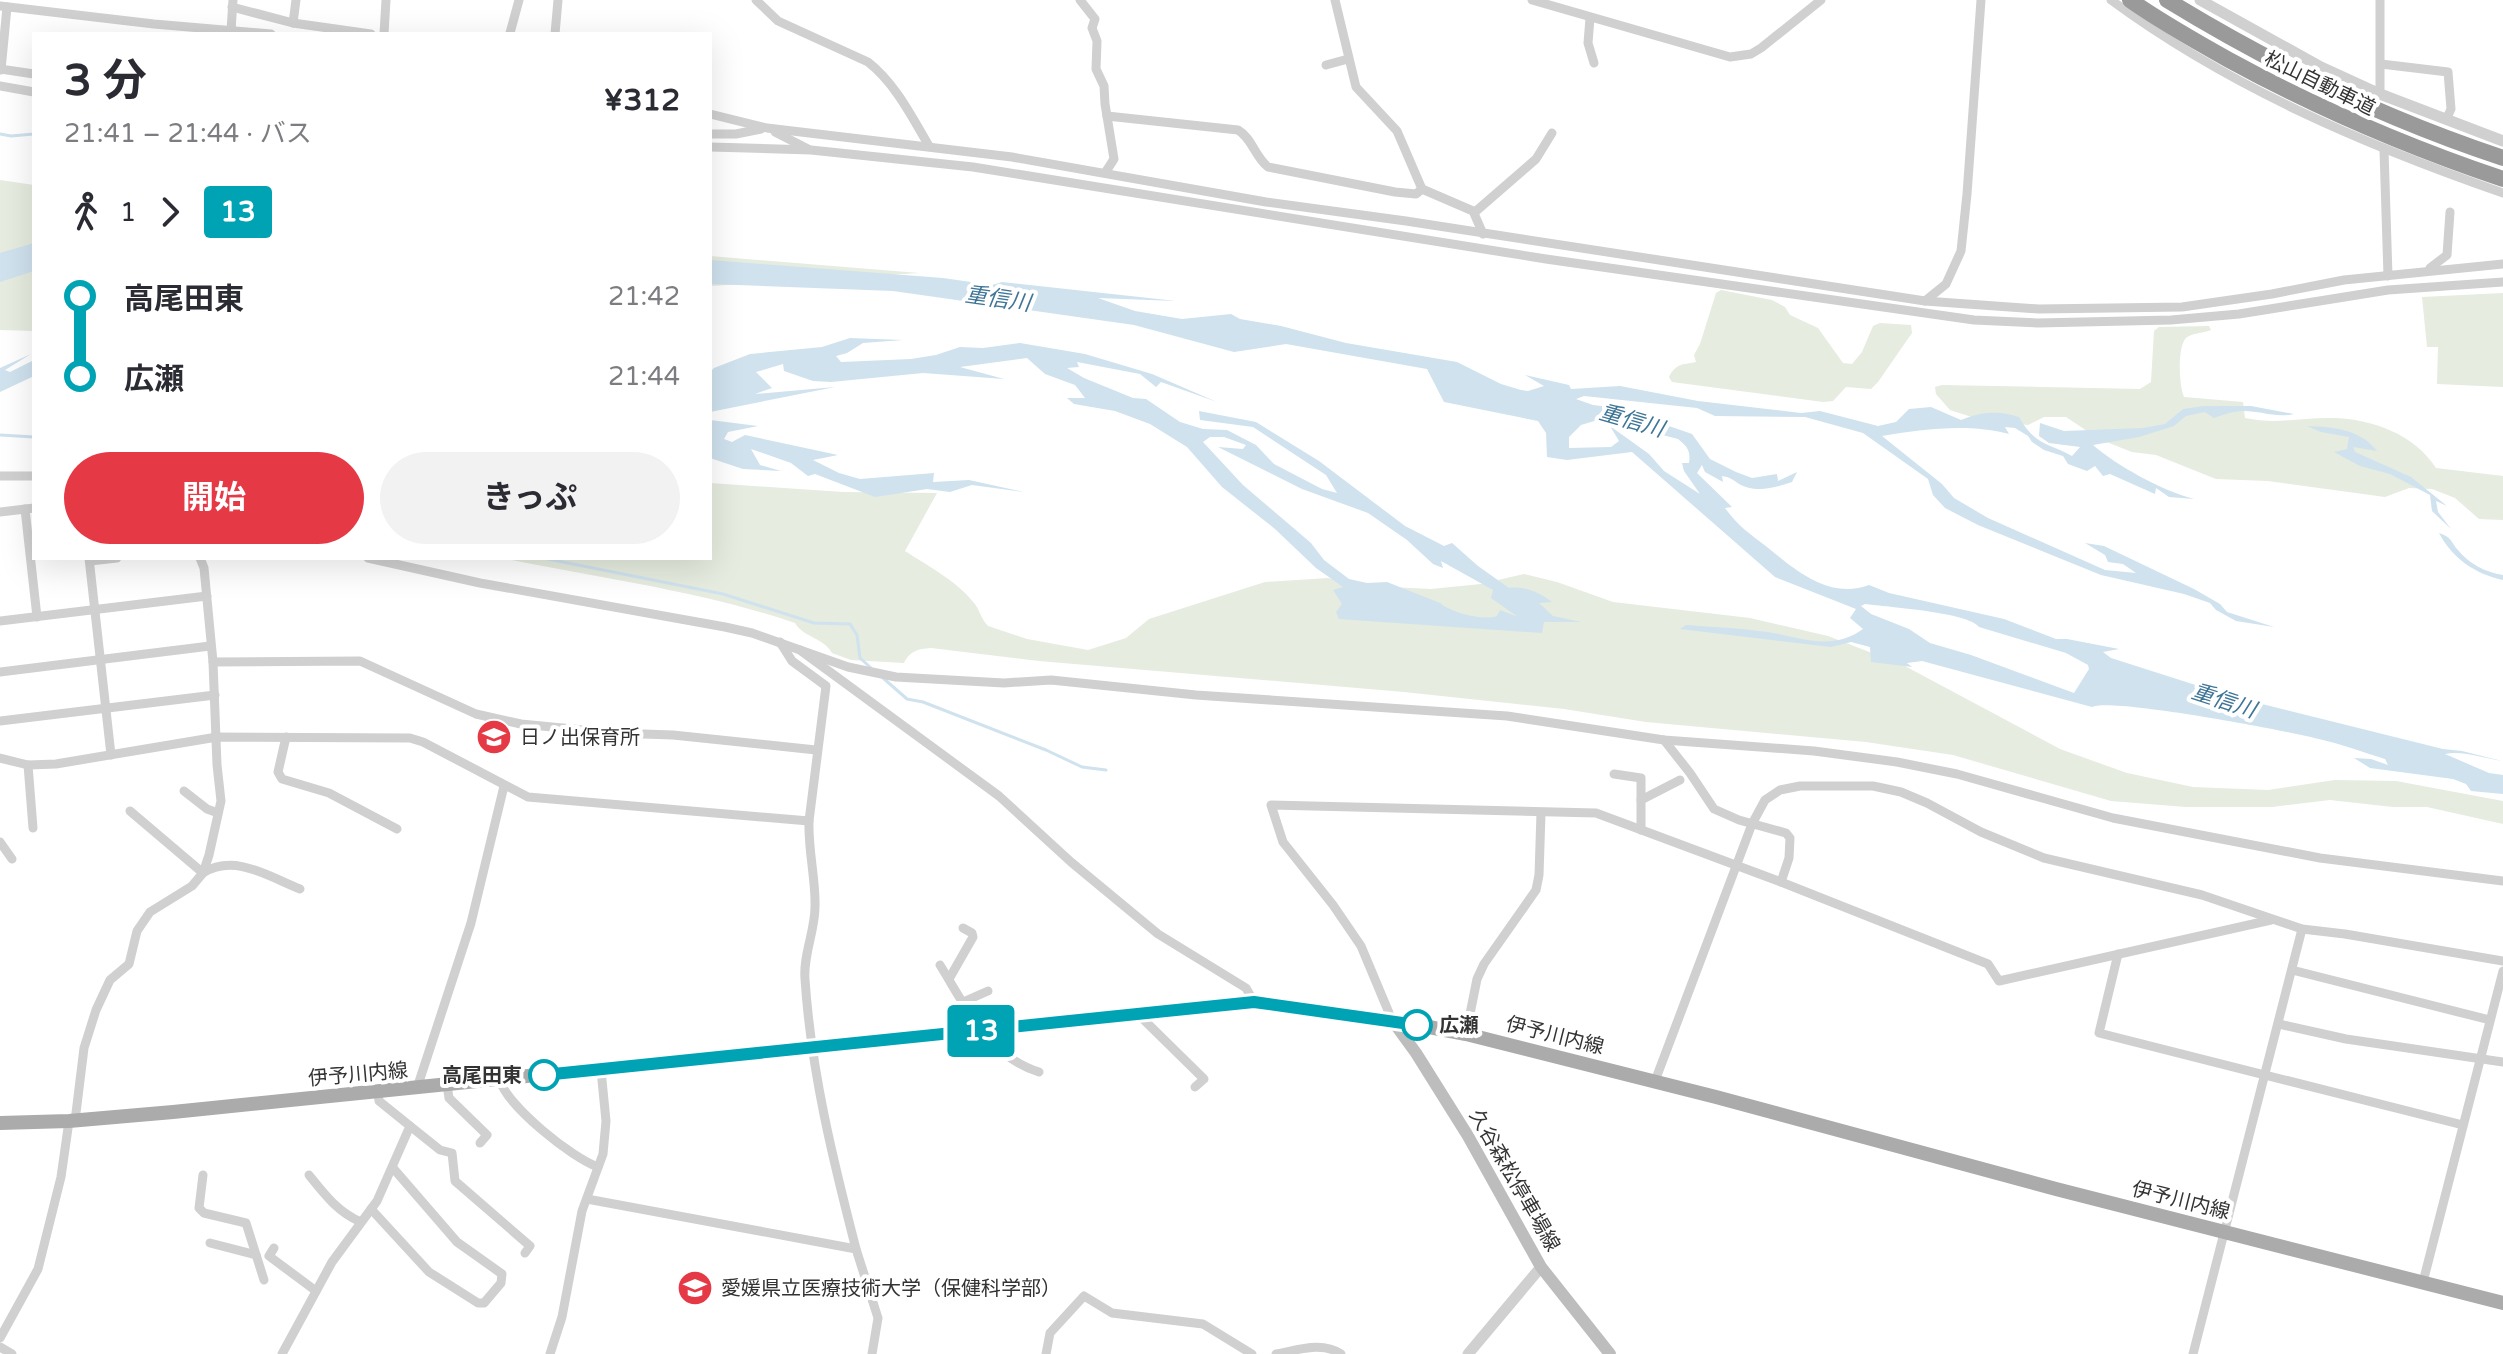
<!DOCTYPE html>
<html lang="ja">
<head>
<meta charset="utf-8">
<style>
  :root { --surface:#fff; --page:#f2f2f3; --text:#2b2b33; --muted:#7c7c81; --accent:#e63946 }
  body { margin:0; font-family:"Varela Round","Noto Sans JP",sans-serif; background:var(--page); color:var(--text); height:100vh; display:flex; flex-direction:column; font-size:30px; white-space:nowrap }
  * { box-sizing:border-box; margin:0 }
  p { font-size:26px; color:var(--muted) }
  .icon { flex:none; width:44px; height:44px; fill:none; stroke:currentColor; stroke-width:2; stroke-linecap:round; stroke-linejoin:round }
  .map { position:relative; flex:1; overflow:hidden }
  .side { position:absolute; left:32px; top:32px; width:680px; height:528px; display:flex; flex-direction:column; background:var(--surface); border-radius:0px; box-shadow:0 8px 32px #0002 }
  .side>* { flex:none }
  .badge { padding:0 16px; border-radius:6px; font-size:28px; line-height:52px }
  .map>.badge { position:absolute; translate:-50% -50%; box-shadow:0 0 0 4px #fff }
  .legs { display:flex; align-items:center; gap:12px; height:88px; padding:0 32px; font-size:26px }
  .legs p { margin-inline-start:auto }
  .head { display:flex; align-items:center; justify-content:space-between; height:136px; padding:0 32px }
  h1 { font-size:44px; font-weight:700; line-height:60px }
  .button { display:flex; gap:16px; margin-top:auto; padding:16px 32px }
  .button a { flex:1; height:92px; border-radius:48px; background:var(--accent); color:#fff; font-size:32px; font-weight:700; line-height:92px; text-align:center }
  .button a+a { background:var(--page); color:var(--text) }
  ul { padding:0 32px; list-style:none }
  li { display:flex; align-items:center; gap:28px; height:80px; font-size:30px }
  li i { display:grid; place-items:center; width:12px; height:100%; margin:0 10px; background:currentColor }
  li i::after { content:''; width:20px; height:20px; margin:-10px; border:6px solid; border-radius:50%; background:var(--surface) }
  li p { margin-inline-start:auto }
  li:first-child i { background:linear-gradient(#0000 50%,currentColor 0) }
  li:last-child i { background:linear-gradient(currentColor 50%,#0000 0) }
  .map>svg:first-child { display:block }
</style>
</head>
<body>
<div class="map">
<svg width="2503" height="1354" viewBox="0 0 2503 1354">
  <rect width="100%" height="100%" fill="#fff"/>
  <g fill="#e6ecdf">
    <polygon points="0,180 34,185 34,331 0,330"/>
    <polygon points="710,256 919,273 710,286"/>
    <path d="M1721,290L1772,300L1785,307L1790,315L1818,328L1843,363L1852,364L1862,352L1873,326L1880,323L1911,325L1912,333L1878,382L1871,389L1846,387L1833,401L1823,402L1672,382L1669,377C1676,363 1682,365 1696,362L1694,355L1700,344L1716,293Z"/>
    <polygon points="2503,293 2503,387 2437,384 2438,347 2427,347 2422,297"/>
    <path d="M2209,326L2211,330C2204,333 2192,333 2186,338C2177,347 2179,386 2184,397L2243,402L2245,418C2278,425 2301,417 2333,418C2372,419 2414,434 2436,468L2503,476V520L2479,519L2455,498L2432,489L2409,488L2385,497L2268,481L2216,479L2156,455L2132,452L2099,439L2066,417H2044L2028,425L1978,419L1950,410L1936,394L1935,387L1942,385L2140,389L2151,382L2154,331L2159,327Z"/>
    <path d="M710,483L843,492L937,493L905,551C928,566 957,581 974,603C980,610 981,619 988,626L1027,639L1088,650L1126,638L1149,619L1265,582L1328,578L1369,586L1431,589L1481,584L1524,574L1557,582L1613,602L1750,618L1828,636L1903,665L2060,749L2127,773L2193,787L2268,790L2335,780L2396,781L2503,801V824L2427,807H2393L2330,800L2272,807H2186L2111,801L1953,755L1866,742L1646,722L1564,709L1404,692L1039,661L931,648C917,649 910,651 904,663L851,660L832,653C823,637 804,638 795,623C701,591 600,578 502,558H710Z"/>
  </g>
  <g fill="#cfe2ee" fill-rule="evenodd">
    <polygon points="34,243 34,271 0,282 0,253"/>
    <path d="M710,260L943,278L992,285L1002,282L1176,301L1098,298L1135,311L1182,319L1231,314L1240,319L1281,326L1346,343L1457,362L1501,384L1521,390L1528,391L1544,386L1525,375L1569,385L1571,389L1620,386L1698,401L1801,413L1820,411L1878,426L1896,422L1909,409L1931,407L1961,420C1979,412 1999,410 2019,417C2036,446 2046,442 2072,456L2080,447L2049,443L2039,436L2040,423L2064,431L2143,428L2165,424L2183,409L2204,406H2251L2294,414C2273,419 2255,408 2234,412C2227,413 2220,416 2214,418L2205,412L2186,416L2174,426L2139,437L2093,445C2117,466 2163,491 2194,499L2169,497L2156,488L2155,494L2110,474L2103,476L2095,466L2087,471L2068,464L2063,456L2044,450L2032,442L2028,436L2015,428L2005,427L2009,434C1970,423 1921,429 1882,436L1942,484L1954,498L1988,518L2105,570L2136,573L2123,564L2108,562L2105,555L2085,543L2104,546L2194,589L2220,604L2227,612L2274,627L2236,621L2216,610L2210,603L2184,594L2101,575L1978,525L1945,508L1933,495L1928,479L1863,433L1805,417L1715,416L1697,408L1584,396L1576,399L1593,405L1617,408L1692,434L1710,459L1736,472L1752,478L1777,474L1778,481L1797,472L1792,482C1777,487 1761,492 1746,487C1736,484 1733,477 1722,476L1723,482L1705,472L1702,465L1697,473L1732,507L1725,508C1737,525 1751,535 1767,547C1795,570 1830,600 1869,585L1889,593L2004,619L2056,639H2067L2119,649L2103,652L2111,658L2230,696L2443,749L2462,751L2502,761C2484,758 2462,750 2445,754L2489,773L2503,775V794L2471,791L2466,784L2453,779L2370,768L2354,758L2371,759L2388,765L2385,759C2363,752 2341,744 2319,739C2289,731 2110,697 2092,707L1922,661L1907,663L1912,667L1871,662L1870,647L1851,642L1831,647L1680,629L1686,625C1713,627 1740,628 1767,632C1801,637 1831,652 1863,629L1850,618L1856,609L1775,577L1632,452L1567,460L1547,457L1546,433L1538,421L1444,402L1427,369L1286,344L1234,352L1134,325L893,291L710,284ZM1601,419L1678,439C1687,446 1691,451 1689,463H1682L1684,471L1700,494L1664,471L1649,454L1610,426L1619,441L1611,447L1569,448V437L1581,425ZM1865,604C1887,607 1968,612 1979,627L2066,653L2088,665L2089,669L2074,693L1971,655L1930,643L1909,629L1871,614L1861,606Z"/>
    <path d="M850,338L903,340L863,343L847,353L836,356L841,362L911,359L936,355L960,347L983,348L1020,343L1085,354L1152,374L1217,402L1161,382L1156,387L1140,374L1077,362L1079,367L1067,368L1084,378L1133,398L1146,399L1180,422L1203,429L1227,430L1256,445L1274,464L1322,489L1337,493L1326,475L1253,427L1200,420L1199,411L1256,422L1319,461L1405,526L1444,546L1452,543L1478,566L1509,588C1524,586 1539,592 1552,602L1539,603L1553,616L1581,622H1544L1542,633L1339,619L1336,612L1342,604L1333,590L1343,587L1316,568L1275,529L1222,487L1187,447L1150,424L1115,411L1074,404L1067,398H1085L1075,385L1045,374L1027,358L960,367L1004,379L923,373L831,382L813,381L784,371L783,364L756,372L772,388L755,394L835,387L710,412V372L714,368L750,354L822,347ZM1210,437H1224L1246,445L1243,449L1218,447L1302,489L1368,513L1407,540L1433,564L1443,568L1441,561L1493,590L1491,598L1518,617L1500,610L1497,616C1483,621 1452,613 1440,603L1387,582L1367,583L1349,579L1324,560L1311,543L1243,485L1203,442Z"/>
    <polygon points="31,354 5,370 10,372 34,360 34,376 0,392 0,368"/>
    <polygon points="710,420 758,426 728,432 724,439 732,442 745,435 838,455 813,460 839,473 860,479 934,473 933,482 969,480 1024,492 972,485 950,492 927,489 875,497 815,474 808,476 791,463 751,449 760,465 781,471 743,469 710,458"/>
    <path d="M2307,426C2334,427 2360,429 2377,451L2353,447L2355,452L2411,477L2447,506L2436,501L2438,512L2451,529L2432,511L2430,495L2390,474L2360,466L2334,452L2347,449L2349,437L2321,432Z"/>
    <path d="M2439,533C2451,537 2450,540 2457,549C2469,564 2485,572 2503,575V580C2475,574 2452,558 2439,533Z"/>
  </g>
  <g fill="none" stroke-linecap="round" stroke-linejoin="round">
    <g stroke="#cfe2ee" stroke-width="3">
      <polyline points="0,134 11,136 34,134"/>
      <polyline points="0,435 34,437"/>
      <polyline points="543,558 723,594 814,623 850,624 857,635 860,658 871,668"/>
      <polyline points="883,678 907,699 923,702 1046,750 1082,767 1106,770"/>
    </g>
    <g stroke="#d0d0d0" stroke-width="9">
      <path d="M756,0L778,21L868,62C895,83 912,117 929,146"/>
      <polyline points="1080,0 1095,19 1092,28 1097,41 1096,69 1104,86 1105,104 1114,159 1105,173"/>
      <polyline points="1335,0 1356,87 1397,131 1422,189 1473,211 1483,234"/>
      <polyline points="1532,0 1730,57 1751,54 1761,48 1821,0"/>
      <path d="M2111,0C2229,87 2365,145 2503,193"/>
      <polyline points="2380,0 2380,94"/>
      <polyline points="0,6 154,24 271,34"/>
      <polyline points="232,7 293,23 371,34"/>
      <polyline points="1590,18 1588,43 1594,63"/>
      <polyline points="293,23 296,0"/>
      <polyline points="231,31 233,0"/>
      <polyline points="510,33 519,0"/>
      <polyline points="384,34 386,0"/>
      <polyline points="555,34 558,0"/>
      <polyline points="2381,64 2448,72 2451,109 2446,120"/>
      <polyline points="1326,65 1348,59"/>
      <polyline points="0,69 34,74"/>
      <polyline points="1,70 7,7"/>
      <polyline points="0,86 34,92"/>
      <polyline points="710,114 767,128 1012,157 1266,202 1406,221 1925,301 2039,309 2182,307 2272,294 2344,280 2503,264"/>
      <path d="M1107,116L1238,130C1252,138 1255,157 1268,167L1395,192L1416,194L1422,189"/>
      <polyline points="775,132 808,149"/>
      <polyline points="710,134 736,134 761,129"/>
      <polyline points="710,147 811,150 973,167 1546,259 1974,320 2038,323 2171,320 2239,314 2388,290 2503,282"/>
      <polyline points="2384,150 2388,276"/>
      <polyline points="1475,212 1536,159 1552,133"/>
      <polyline points="2430,268 2447,255 2450,212"/>
      <polyline points="1925,301 1946,284 1961,251 1967,194 1981,0"/>
      <polyline points="0,476 34,476"/>
      <polyline points="25,509 37,617"/>
      <polyline points="0,512 34,508"/>
      <polyline points="89,558 111,755"/>
      <polyline points="368,558 480,583 725,627 752,633 800,650 999,796 1071,862 1158,934 1246,988 1254,1002"/>
      <polyline points="90,561 117,558"/>
      <polyline points="0,621 207,596"/>
      <polyline points="800,650 848,667 896,677 1004,683 1051,680 1196,695 1507,716 1664,740 1814,751 1897,762 1957,774 2113,818 2320,858 2503,881"/>
      <polyline points="213,662 360,661 476,714 521,724 614,733 673,735 816,750"/>
      <polyline points="0,672 210,646"/>
      <polyline points="0,721 215,695"/>
      <polyline points="286,737 278,772 282,779 329,793 397,829"/>
      <polyline points="1664,740 1690,773 1714,809 1739,820 1786,833 1790,838 1789,858 1781,882"/>
      <polyline points="0,758 28,765 56,764 217,737 410,738 423,742 528,797 809,821 826,686 792,661 780,642"/>
      <polyline points="28,765 33,828"/>
      <polyline points="1614,774 1641,778 1641,830"/>
      <polyline points="184,791 207,809 218,813"/>
      <polyline points="1641,800 1680,780"/>
      <path d="M130,811L203,873C235,853 269,877 300,889"/>
      <path d="M809,821C808,851 816,880 815,907C815,931 803,955 805,979C811,1071 833,1160 856,1249"/>
      <polyline points="0,842 12,859"/>
      <polyline points="2118,954 2099,1033 2463,1125"/>
      <path d="M940,965C966,1007 988,1056 1039,1072"/>
      <polyline points="2292,970 2490,1020"/>
      <polyline points="949,979 973,937 972,933 963,928"/>
      <polyline points="963,1002 988,991"/>
      <polyline points="1143,1013 1143,1019 1204,1079 1195,1087"/>
      <polyline points="1392,1020 1361,946 1333,905 1283,842 1271,805 1596,813 1781,882 1988,964 1999,981 2271,920"/>
      <polyline points="2279,1024 2346,1039 2503,1062"/>
      <polyline points="1466,1034 1477,979 1484,964 1536,890 1539,875 1541,813"/>
      <path d="M500,1080C507,1106 572,1158 598,1167"/>
      <polyline points="1655,1081 1752,824 1765,800 1780,790 1800,786 1873,786 1901,792 1927,803 1981,832 2044,858 2202,895 2302,929 2345,934 2503,961"/>
      <polyline points="447,1085 449,1098 487,1135 480,1143"/>
      <polyline points="417,1088 471,923 504,786"/>
      <polyline points="75,1121 84,1048 96,1010 110,980 129,964 137,931 150,912 192,886 203,873 209,855 221,801 217,765 213,662 204,568 200,558"/>
      <polyline points="410,1126 440,1150 452,1153 455,1181 530,1246 525,1253"/>
      <polyline points="203,1175 199,1208 204,1213 246,1223 264,1280"/>
      <path d="M309,1175C325,1195 338,1212 361,1222"/>
      <polyline points="587,1199 856,1249 878,1318 872,1354"/>
      <polyline points="371,1209 429,1272 478,1303 484,1303 501,1283 502,1274 457,1242 393,1168"/>
      <polyline points="210,1243 256,1255"/>
      <polyline points="274,1248 269,1256 316,1291"/>
      <polyline points="2423,1282 2503,971"/>
      <polyline points="0,1338 38,1269 61,1177 69,1121"/>
      <polyline points="0,1347 12,1354"/>
      <polyline points="282,1354 332,1262 377,1201 410,1126 379,1101 378,1092"/>
      <polyline points="550,1354 562,1317 582,1211 603,1154 606,1121 601,1070"/>
      <polyline points="1046,1354 1050,1333 1084,1296 1112,1313 1203,1324 1252,1354"/>
      <path d="M1276,1354C1298,1350 1322,1341 1341,1354"/>
      <polyline points="2193,1354 2302,929"/>
    </g>
    <g stroke="#d0d0d0" stroke-width="11">
      <polyline points="2200,0 2321,67 2380,94 2503,141"/>
      <polyline points="1468,1354 1541,1267"/>
    </g>
    <polyline stroke="#bdbdbd" stroke-width="12" points="1392,1020 1416,1053 1468,1136 1541,1267 1610,1354"/>
    <polyline stroke="#ababab" stroke-width="14" points="0,1123 69,1121 173,1112 1254,1002 1392,1020 1466,1034 1716,1097 2056,1189 2503,1303"/>
    <g stroke="#9a9a9a" stroke-width="16">
      <path d="M2130,0C2161,22 2195,41 2229,60C2317,108 2408,147 2503,179"/>
      <path d="M2167,0C2273,65 2385,119 2503,158"/>
    </g>
  </g>
  <g fill="none" stroke-linecap="round" stroke-linejoin="round">
    <defs>
      <polyline id="line-1" points="544,1075 1254,1002 1417,1025"/>
    </defs>
    <use href="#line-1" stroke="#fff" stroke-width="18"/>
    <use href="#line-1" stroke="#00a3b4" stroke-width="12"/>
  </g>
  <defs>
    <symbol id="school-disc" viewBox="-11 -11 22 22"><circle r="9.5" fill="#e63946" stroke="#fff"/><path d="M0-5L7-2L0 1L-7-2ZM-4 1L0 2.5L4 1V4Q0 6-4 4Z" fill="#fff"/></symbol>
    <symbol id="university-disc" viewBox="-11 -11 22 22"><circle r="9.5" fill="#e63946" stroke="#fff"/><path d="M0-5L7-2L0 1L-7-2ZM-4 1L0 2.5L4 1V4Q0 6-4 4Z" fill="#fff"/></symbol>
  </defs>
  <g fill-rule="evenodd">
    <use href="#school-disc" x="474" y="717" width="40" height="40"/>
    <use href="#university-disc" x="675" y="1268" width="40" height="40"/>
  </g>
  <g fill="#fff" stroke="#00a3b4" stroke-width="4">
    <circle cx="1417" cy="1025" r="14"/>
    <circle cx="544" cy="1075" r="14"/>
  </g>
  <g text-anchor="middle" stroke-width="8" stroke-linejoin="round" paint-order="stroke">
    <g font-size="20" fill="#333" stroke="#fff">
      <text transform="translate(2320 83) rotate(26)" y="7">松山自動車道</text>
      <text transform="translate(1555 1035) rotate(14)" y="7">伊予川内線</text>
      <text transform="translate(358 1074) rotate(-5)" y="7">伊予川内線</text>
      <text transform="translate(1515 1180) rotate(60)" y="7">久谷森松停車場線</text>
      <text transform="translate(2181 1200) rotate(14)" y="7">伊予川内線</text>
    </g>
    <g font-size="20" fill="#333" stroke="#fff" text-anchor="start">
      <text x="520" y="744">日ノ出保育所</text>
      <text x="721" y="1295">愛媛県立医療技術大学（保健科学部）</text>
    </g>
    <g font-size="20" font-weight="bold" fill="#333" stroke="#fff" text-anchor="start">
      <text x="1439" y="1032">広瀬</text>
      <text x="522" y="1082" text-anchor="end">高尾田東</text>
    </g>
    <g font-size="22" font-style="italic" fill="#3f7597" stroke="#fff">
      <text transform="translate(998 298) rotate(8)" y="8">重信川</text>
      <text transform="translate(1632 420) rotate(16)" y="8">重信川</text>
      <text transform="translate(2224 700) rotate(18)" y="8">重信川</text>
    </g>
  </g>
</svg>
<b class="badge" style="left:981px;top:1031px;background:#00a3b4;color:#fff">13</b>
<section class="side">
<div class="head"><div><h1>3 分</h1><p>21:41 – 21:44 · バス</p></div><b>¥312</b></div>
<div class="legs"><svg class="icon" aria-label="walk" viewBox="0 0 24 24"><circle cx="13" cy="4" r="2"/><path d="M13 8l-2 6 4 7M11 14l-3 7M7 12l3-4h3l4 4"/></svg>1<svg class="icon" aria-label="forward" viewBox="0 0 24 24"><path d="M9 5l7 7-7 7"/></svg><b class="badge" style="background:#00a3b4;color:#fff">13</b></div>
<ul>
<li><i style="color:#00a3b4"></i><b>高尾田東</b><p>21:42</p></li>
<li><i style="color:#00a3b4"></i><b>広瀬</b><p>21:44</p></li>
</ul>
<div class="button"><a>開始</a><a>きっぷ</a></div>
</section>
</div>
</body>
</html>
